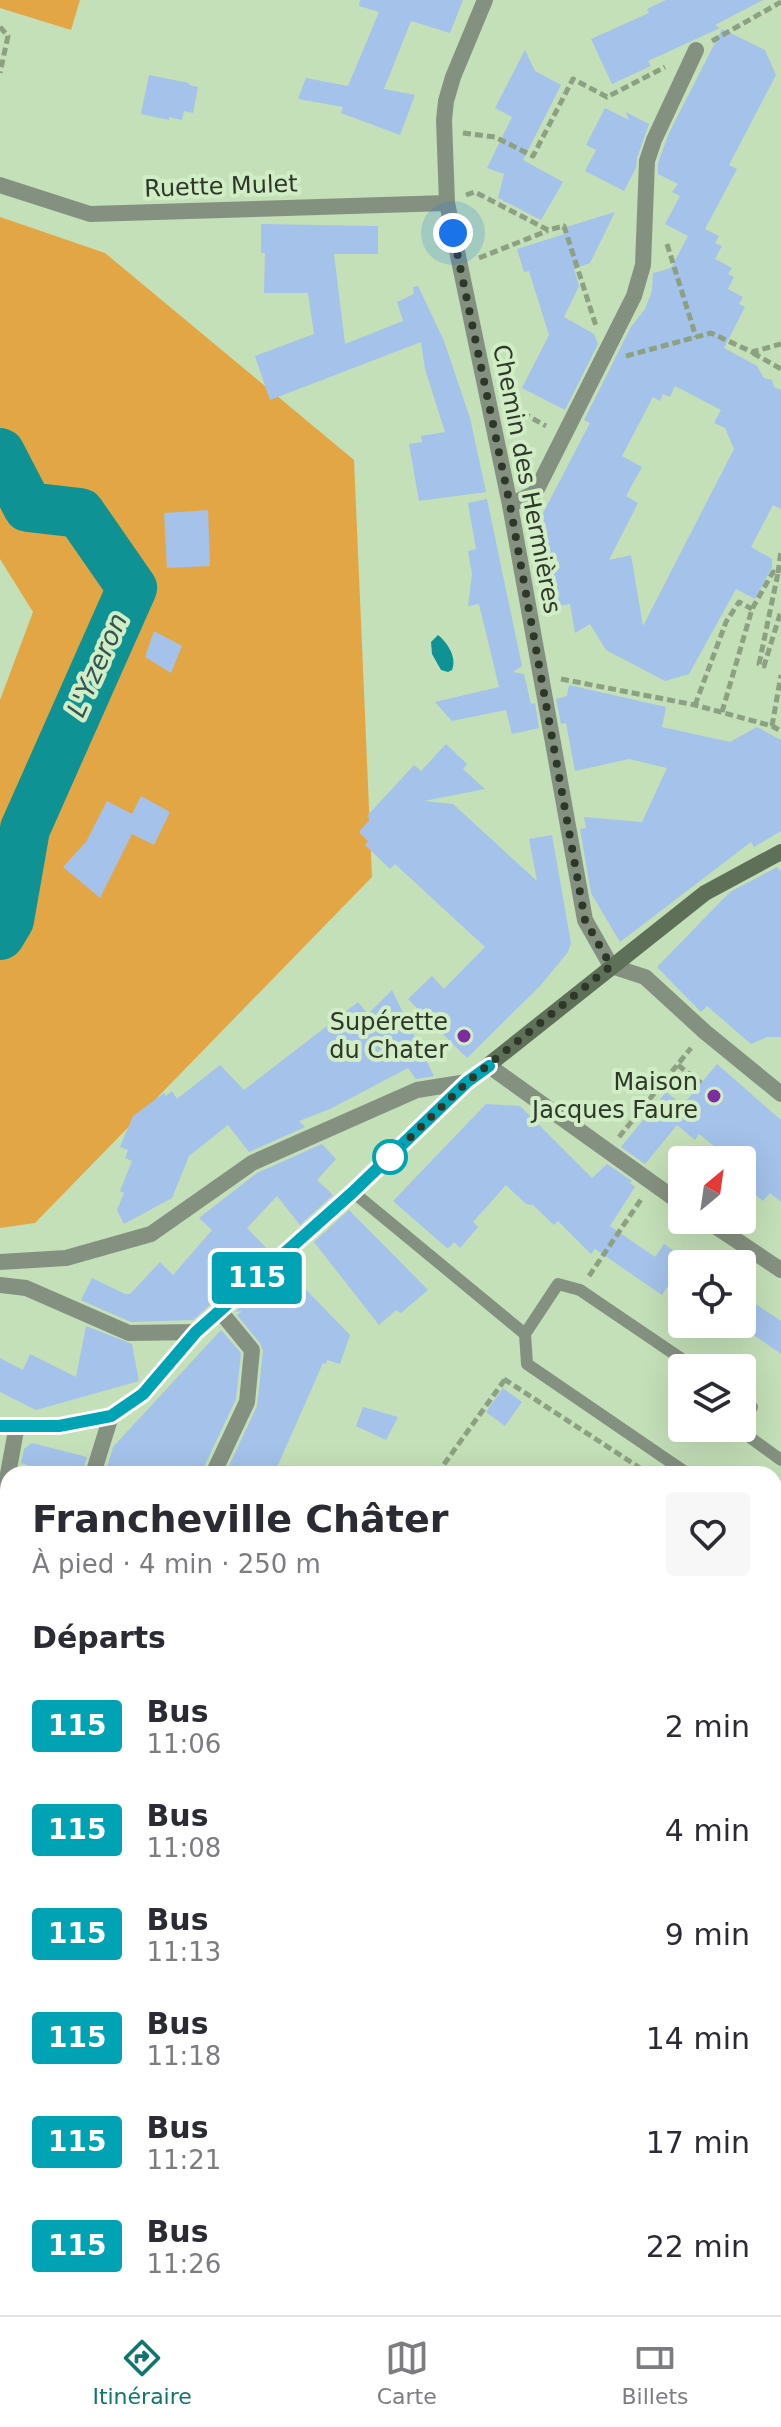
<!DOCTYPE html>
<html lang="fr">
<head>
<meta charset="utf-8">
<style>
  :root { --surface:#fff; --page:#f7f7f7; --text:#2b2b33; --muted:#7c7c81; --line:#e1e1e2; --accent:#0f766e }
  body { margin:0; font-family:"DejaVu Sans",sans-serif; background:var(--page); color:var(--text); height:100vh; display:flex; flex-direction:column; font-size:30px; white-space:nowrap }
  * { box-sizing:border-box; margin:0 }
  p { font-size:26px; color:var(--muted) }
  .icon { flex:none; width:44px; height:44px; fill:none; stroke:currentColor; stroke-width:2; stroke-linecap:round; stroke-linejoin:round }
  .map { position:relative; flex:1; overflow:hidden }
  .panel { position:absolute; left:0px; top:1466px; width:782px; height:850px; display:flex; flex-direction:column; background:var(--surface); border-radius:24px 24px 0 0; box-shadow:0 8px 32px #0002 }
  .panel>* { flex:none }
  .badge { padding:0 16px; border-radius:6px; font-size:28px; line-height:52px }
  .needle { width:52px; rotate:29deg }
  .tools { position:absolute; left:668px; top:1146px; display:grid; gap:16px }
  .tools a { display:grid; place-items:center; width:88px; height:88px; border-radius:8px; background:var(--surface); box-shadow:0 8px 32px #0002; font-size:40px }
  .you { position:absolute; width:40px; height:40px; margin:-20px; border:6px solid #fff; border-radius:50%; background:#1a73e8; box-shadow:0 0 0 12px #1a73e833 }
  .map>.badge { position:absolute; translate:-50% -50%; box-shadow:0 0 0 4px #fff }
  h2 { padding:0 32px; font-size:30px; line-height:72px }
  .round { display:grid; place-items:center; flex:none; width:84px; height:84px; border-radius:8px; background:var(--page) }
  .head { display:flex; align-items:center; justify-content:space-between; height:136px; padding:0 32px }
  h1 { font-size:38px; font-weight:700; line-height:60px }
  ul { padding:0; list-style:none }
  li { display:flex; align-items:center; gap:24px; height:104px; padding:0 32px }
  li div { flex:1 }
  li b { display:block; font-size:30px }
  li em { font-style:normal }
  li .badge { min-width:88px; font-weight:700; text-align:center }
  .tab-bar { display:flex; justify-content:space-around; align-items:center; height:112px; border-top:2px solid var(--line); background:var(--surface); font-size:22px; color:var(--muted) }
  .tab-bar a { display:grid; justify-items:center; gap:4px }
  .tab-bar .active { color:var(--accent) }
  .map>svg:first-child { display:block }
</style>
</head>
<body>
<div class="map">
<svg width="781" height="2315" viewBox="0 0 781 2315">
  <rect width="100%" height="100%" fill="#c4e0b8"/>
  <g fill="#e3a644">
    <polygon points="0,0 80,0 71,30 0,8"/>
    <polygon points="0,217 105,253 354,460 372,877 35,1223 0,1228 0,700 33,612 0,559"/>
    <polygon points="0,2102 8,2110 8,2182 0,2189"/>
    <polygon points="418,2308 566,2308 569,2315 414,2315"/>
  </g>
  <path fill="#0e9293" d="M438,635C448,643 457,658 452,670L448,672L441,670L432,654L431,642Z"/>
  <g fill="none" stroke-linecap="round" stroke-linejoin="round">
    <polyline stroke="#0e9293" stroke-width="50" points="0,453 28,507 80,513 132,588 25,829 9,920 0,935"/>
  </g>
  <g fill="#a4c2ea" fill-rule="evenodd">
    <polygon points="360,0 463,0 450,33 411,21 384,89 415,95 400,135 341,113 343,107 298,99 306,78 348,86 379,12 359,6"/>
    <polygon points="666,0 763,0 715,25 720,28 648,61 651,66 612,84 591,39 649,13 647,9"/>
    <path d="M722,29L765,50L776,75L729,165L737,169L705,229L719,236L715,243L722,246L715,259L732,268L728,274L734,277L728,289L743,297L739,304L745,307L724,348L757,366L764,378L772,380L774,387L781,390V509L773,505L751,547L772,559V567L755,599L736,589L689,674L665,681L606,650L590,624L575,633L570,604L559,606L542,515L590,423L584,420L631,327L645,309L652,291L653,273L671,268L688,236L665,224L680,196L672,192L678,184L658,174V163L669,133ZM675,386L721,410L714,423L725,428L734,449L643,626L631,555L609,560L638,503L626,496L642,467L622,456L653,397L660,401L663,394L670,397Z"/>
    <polygon points="525,50 535,71 561,85 523,160 563,182 541,220 498,198 504,174 487,168 512,117 495,108"/>
    <polygon points="149,75 189,83 189,85 198,87 193,113 184,111 182,120 169,117 169,120 141,114"/>
    <polygon points="605,108 629,120 626,112 649,124 637,158 636,168 624,191 585,171 596,150 586,145"/>
    <polygon points="615,212 590,263 574,269 579,286 564,317 594,334 598,344 565,410 522,388 549,335 529,271 524,272 517,249 568,233 560,229"/>
    <polygon points="261,224 378,226 378,254 334,254 345,344 403,321 397,302 414,294 413,287 418,286 444,341 470,418 486,492 419,501 409,444 422,442 421,436 445,432 425,369 421,342 270,400 255,356 314,334 308,293 264,293 265,253 261,253"/>
    <polygon points="487,499 522,666 513,672 524,674 531,704 535,703 539,728 512,734 506,710 452,721 435,702 499,687 479,604 468,606 472,574 468,551 476,549 468,503"/>
    <polygon points="208,510 210,566 167,568 164,513"/>
    <polygon points="154,631 182,646 171,673 145,657"/>
    <polygon points="569,685 666,707 662,727 730,742 757,727 781,740 781,831 754,847 751,842 620,942 591,893 580,829 586,828 584,817 642,822 667,768 629,759 575,771 566,723 561,724 556,699 567,696"/>
    <polygon points="446,744 467,764 463,769 485,789 424,801 453,804 537,881 529,839 552,835 571,943 568,952 540,986 467,1058 408,999 432,976 444,989 485,947 395,864 390,869 365,845 368,841 359,832 370,819 367,816 414,765 421,771"/>
    <polygon points="141,796 170,812 154,845 132,834 100,898 63,867 86,842 107,801 132,814"/>
    <polygon points="777,867 781,871 781,1037 767,1037 751,1044 707,1006 701,1012 657,967 730,892"/>
    <polygon points="392,990 434,1076 416,1079 408,1068 330,1109 299,1121 305,1127 249,1152 228,1125 189,1156 172,1198 124,1224 117,1210 124,1193 120,1191 132,1161 125,1158 128,1150 120,1147 133,1116 164,1093 166,1096 172,1091 177,1099 220,1065 244,1090 358,1002 368,1014"/>
    <polygon points="717,1064 781,1120 781,1202 770,1193 763,1201 743,1184 750,1175 742,1168 742,1160 732,1160 699,1134 695,1140 677,1125 645,1164 621,1147 666,1092 683,1105"/>
    <polygon points="486,1104 520,1106 592,1178 607,1164 632,1181 630,1183 635,1187 610,1226 655,1257 664,1244 686,1259 662,1295 595,1249 591,1254 558,1221 554,1225 533,1205 526,1204 506,1185 473,1222 478,1227 460,1248 454,1242 448,1249 393,1201"/>
    <polygon points="322,1144 336,1159 317,1180 333,1195 300,1225 277,1196 247,1228 270,1252 193,1320 131,1322 81,1300 92,1278 125,1294 130,1294 160,1262 173,1275 212,1230 199,1218 257,1173"/>
    <polygon points="349,1210 428,1290 401,1313 396,1310 379,1325 314,1242"/>
    <polygon points="285,1268 350,1335 340,1364 327,1360 326,1364 323,1363 274,1474 225,1474 257,1406 263,1351 260,1343 237,1315 242,1311 235,1312"/>
    <polygon points="742,1295 781,1321 781,1354 742,1327"/>
    <polygon points="86,1326 132,1344 139,1381 36,1410 0,1392 0,1358 23,1370 30,1354 76,1377"/>
    <polygon points="221,1330 241,1353 236,1399 204,1467 203,1474 105,1474 113,1447"/>
    <polygon points="503,1388 522,1402 505,1426 486,1412"/>
    <polygon points="363,1407 398,1417 386,1440 356,1426"/>
    <polygon points="32,1443 87,1457 82,1474 31,1474 33,1467 21,1463 24,1449"/>
  </g>
  <g fill="none" stroke-linecap="round" stroke-linejoin="round">
    <g stroke="#8ca182" stroke-width="5" stroke-dasharray="8 4" stroke-linecap="butt">
      <polyline points="0,27 8,36 0,73"/>
      <polyline points="712,41 781,2"/>
      <polyline points="463,133 495,137 533,156 573,79 607,97 665,67"/>
      <polyline points="466,195 475,192 548,230 564,226 596,326"/>
      <polyline points="667,244 696,337"/>
      <polyline points="479,258 547,231"/>
      <polyline points="753,353 781,369"/>
      <polyline points="626,356 711,333 752,352 781,344"/>
      <polyline points="512,407 546,426"/>
      <polyline points="778,573 781,551"/>
      <polyline points="561,679 695,705 772,726 781,731"/>
      <polyline points="695,705 726,622 739,602 752,609"/>
      <polyline points="722,712 752,609 773,572 778,573 759,664 764,666 781,611"/>
      <polyline points="772,726 781,675"/>
      <polyline points="678,1065 701,1083"/>
      <polyline points="619,1137 691,1048"/>
      <polyline points="589,1276 642,1198"/>
      <polyline points="504,1379 640,1468"/>
      <polyline points="437,1474 506,1378"/>
      <polyline points="0,1600 8,1604"/>
      <polyline points="500,2308 506,2315"/>
      <polyline points="476,2315 477,2308"/>
    </g>
    <g stroke="#859180" stroke-width="12">
      <polyline points="353,1192 525,1334"/>
      <polyline points="742,1400 752,1407 742,1421"/>
      <polyline points="737,1428 781,1460"/>
      <polyline points="688,1474 527,1364 525,1334 558,1284 580,1290 695,1368"/>
      <polyline points="774,1566 781,1571"/>
      <polyline points="0,2147 8,2141"/>
      <polyline points="0,2263 8,2271"/>
      <polyline points="45,2308 52,2315"/>
    </g>
    <g stroke="#859180" stroke-width="16">
      <polyline points="485,0 453,77 446,101 444,120 447,203 510,505 585,920 611,966 645,977 705,1032 781,1094"/>
      <polyline points="0,185 90,214 447,203"/>
      <polyline points="510,505 535,493 634,296 643,265 647,161 654,140 696,50"/>
      <polyline points="489,1066 682,1204"/>
      <polyline points="706,1220 781,1270"/>
      <polyline points="0,1262 66,1258 151,1234 252,1163 417,1090 467,1082"/>
      <polyline points="0,1285 26,1288 129,1333 196,1332"/>
      <polyline points="214,1472 247,1402 252,1350 220,1311"/>
      <polyline points="8,1474 17,1425"/>
      <polyline points="93,1474 111,1416"/>
      <polyline points="0,1522 8,1477"/>
      <polyline points="0,1682 8,1675"/>
      <polyline points="774,2123 781,2128"/>
      <polyline points="774,2145 781,2143"/>
      <polyline points="728,2308 730,2315"/>
    </g>
    <g stroke="#5f7058" stroke-width="16">
      <polyline points="0,1426 59,1426 111,1416 143,1394 196,1332 353,1192 467,1082 705,893 781,852"/>
      <polyline points="0,2044 8,2054"/>
      <polyline points="184,2308 188,2315"/>
    </g>
  </g>
  <g fill="none" stroke-linecap="round" stroke-linejoin="round">
    <defs>
      <polyline id="line" points="0,1426 59,1426 111,1416 143,1394 196,1332 353,1192 467,1082 489,1066"/>
    </defs>
    <use href="#line" stroke="#fff" stroke-width="18"/>
    <use href="#line" stroke="#00a3b4" stroke-width="12"/>
    <polyline stroke="#2e3829" stroke-width="8" stroke-dasharray="0 14.4" points="390,1157 467,1082 611,966 585,920 510,505 453,233"/>
  </g>
  <g fill="#7f2c9c" stroke="#d1edc5" stroke-width="3">
    <circle cx="464" cy="1036" r="8"/>
    <circle cx="714" cy="1096" r="8"/>
  </g>
  <circle fill="#fff" stroke="#00a3b4" stroke-width="4" cx="390" cy="1157" r="16"/>
  <g text-anchor="middle" stroke-width="8" stroke-linejoin="round" paint-order="stroke">
    <g font-size="24" fill="#2e3829" stroke="#d1edc5">
      <text transform="translate(221 186) rotate(-2)" y="8">Ruette Mulet</text>
      <text transform="translate(527 479) rotate(79)" y="8">Chemin des Hermières</text>
    </g>
    <g font-size="24" fill="#2e3829" stroke="#d1edc5" text-anchor="end">
      <text x="448" y="1030">Supérette<tspan x="448" dy="28">du Chater</tspan></text>
      <text x="698" y="1090">Maison<tspan x="698" dy="28">Jacques Faure</tspan></text>
    </g>
    <g font-size="26" font-style="italic" fill="#315353" stroke="#d1edc5">
      <text transform="translate(97 665) rotate(-66)" y="9">L'Yzeron</text>
    </g>
  </g>
</svg>
<div class="tools">
<a><svg class="needle" viewBox="-14 -14 28 28"><path d="M0-13l5 13h-10z" fill="#e53935"/><path d="M0 13l5-13h-10z" fill="#7c7c81"/></svg></a>
<a><svg class="icon" aria-label="locate" viewBox="0 0 24 24"><circle cx="12" cy="12" r="6"/><path d="M12 2v4M12 18v4M2 12h4M18 12h4"/></svg></a>
<a><svg class="icon" aria-label="layers" viewBox="0 0 24 24"><path d="M12 4l9 5-9 5-9-5zM3 14l9 5 9-5"/></svg></a>
</div>
<div class="you" style="left:453px;top:233px"></div>
<b class="badge" style="left:257px;top:1278px;background:#00a3b4;color:#fff">115</b>
<section class="panel">
<div class="head"><div><h1>Francheville Châter</h1><p>À pied · 4 min · 250 m</p></div><a class="round"><svg class="icon" aria-label="heart" viewBox="0 0 24 24"><path d="M12 20l-8-8c-3-5 5-10 8-4 3-6 11-1 8 4z"/></svg></a></div>
<h2>Départs</h2>
<ul>
<li><span class="badge" style="background:#00a3b4;color:#fff">115</span><div><b>Bus</b><p>11:06</p></div><em>2 min</em></li>
<li><span class="badge" style="background:#00a3b4;color:#fff">115</span><div><b>Bus</b><p>11:08</p></div><em>4 min</em></li>
<li><span class="badge" style="background:#00a3b4;color:#fff">115</span><div><b>Bus</b><p>11:13</p></div><em>9 min</em></li>
<li><span class="badge" style="background:#00a3b4;color:#fff">115</span><div><b>Bus</b><p>11:18</p></div><em>14 min</em></li>
<li><span class="badge" style="background:#00a3b4;color:#fff">115</span><div><b>Bus</b><p>11:21</p></div><em>17 min</em></li>
<li><span class="badge" style="background:#00a3b4;color:#fff">115</span><div><b>Bus</b><p>11:26</p></div><em>22 min</em></li>
</ul>
</section>
</div>
<nav class="tab-bar">
<a class="active"><svg class="icon" aria-label="directions" viewBox="0 0 24 24"><path d="M12 3l9 9-9 9-9-9zM9 14v-3h6M13 9l2 2-2 2"/></svg>Itinéraire</a>
<a><svg class="icon" aria-label="map" viewBox="0 0 24 24"><path d="M3 6l6-2 6 2 6-2v14l-6 2-6-2-6 2zM9 4v14M15 6v14"/></svg>Carte</a>
<a><svg class="icon" aria-label="tickets" viewBox="0 0 24 24"><path d="M3 7h18v10H3zM15 7v10"/></svg>Billets</a>
</nav>
</body>
</html>
